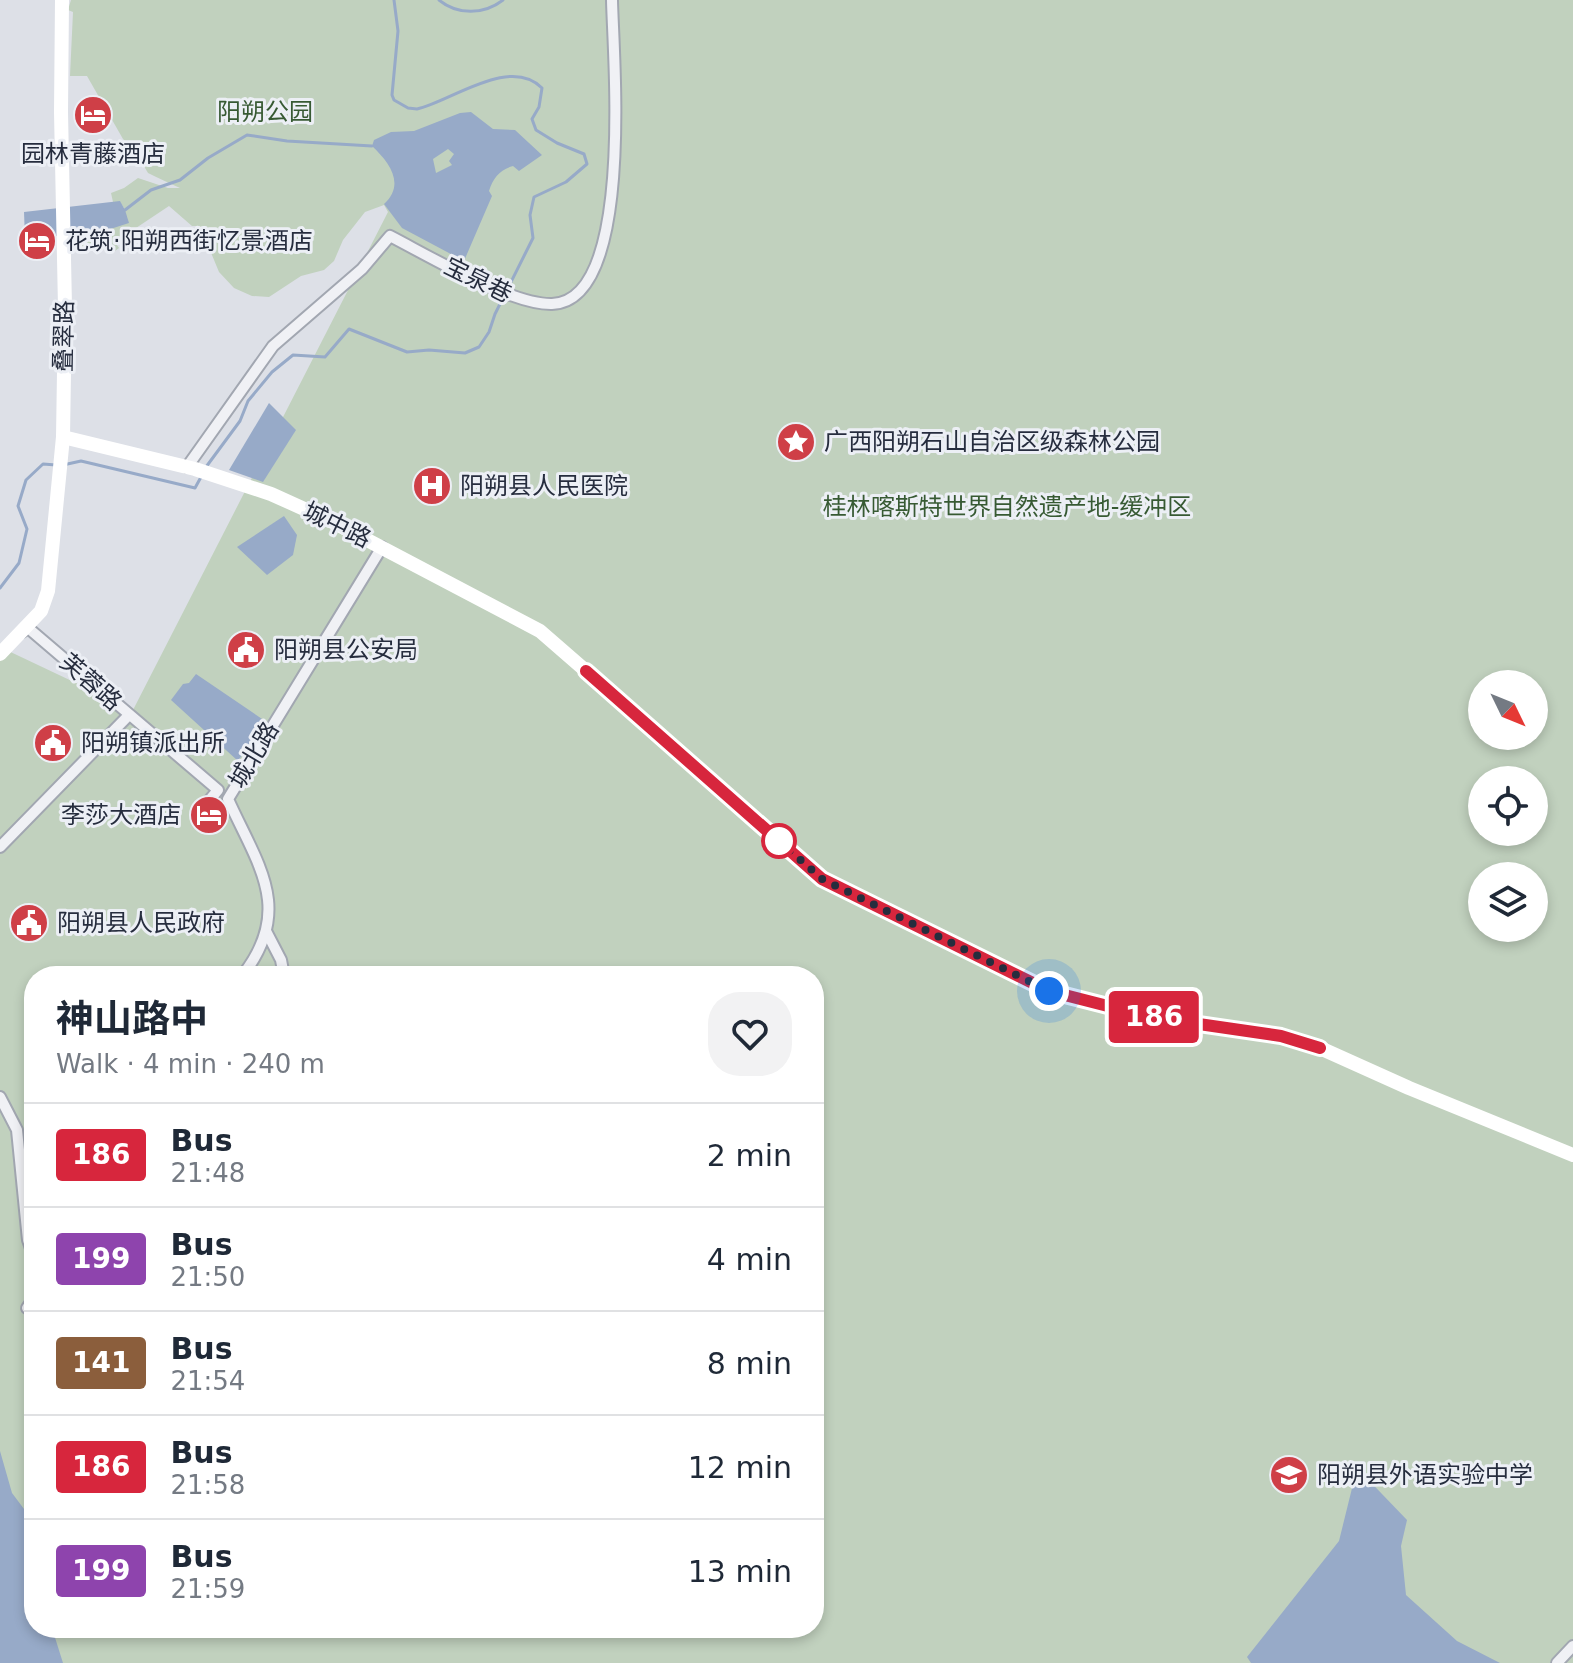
<!DOCTYPE html>
<html lang="en">
<head>
<meta charset="utf-8">
<style>
  :root { --surface:#fff; --page:#f2f2f3; --text:#1f2937; --muted:#747a83; --line:#e0e1e3 }
  body { margin:0; font-family:"DejaVu Sans","Noto Sans SC",sans-serif; background:var(--page); color:var(--text); height:100vh; display:flex; flex-direction:column; font-size:30px; white-space:nowrap }
  * { box-sizing:border-box; margin:0 }
  p { font-size:26px; color:var(--muted) }
  .icon { flex:none; width:44px; height:44px; fill:none; stroke:currentColor; stroke-width:2; stroke-linecap:round; stroke-linejoin:round }
  .map { position:relative; flex:1; overflow:hidden }
  .details { position:absolute; left:24px; top:966px; width:800px; height:672px; display:flex; flex-direction:column; background:var(--surface); border-radius:32px; box-shadow:0 4px 12px #0003 }
  .details>* { flex:none }
  .badge { padding:0 16px; border-radius:6px; font-size:28px; line-height:52px }
  .needle { width:52px; rotate:133deg }
  .fabs { position:absolute; left:1468px; top:670px; display:grid; gap:16px }
  .fabs a { display:grid; place-items:center; width:80px; height:80px; border-radius:50%; background:var(--surface); box-shadow:0 4px 12px #0003; font-size:40px }
  .you { position:absolute; width:40px; height:40px; margin:-20px; border:6px solid #fff; border-radius:50%; background:#1a73e8; box-shadow:0 0 0 12px #1a73e833 }
  .map>.badge { position:absolute; translate:-50% -50%; box-shadow:0 0 0 4px #fff }
  .round { display:grid; place-items:center; flex:none; width:84px; height:84px; border-radius:32px; background:var(--page) }
  .headline { display:flex; align-items:center; justify-content:space-between; height:136px; padding:0 32px }
  h1 { font-size:38px; font-weight:700; line-height:60px }
  ul { padding:0; list-style:none }
  li { display:flex; align-items:center; gap:24px; height:104px; padding:0 32px; border-top:2px solid var(--line) }
  li div { flex:1 }
  li b { display:block; font-size:30px }
  li em { font-style:normal }
  li .badge { min-width:88px; font-weight:700; text-align:center }
  .map>svg:first-child { display:block }
</style>
</head>
<body>
<div class="map">
<svg width="1573" height="1663" viewBox="0 0 1573 1663">
  <rect width="100%" height="100%" fill="#dde0e7"/>
  <path fill="#c1d1be" fill-rule="evenodd" d="M71,0H1573V1663H0V647L133,710L388,212L384,205L365,212L343,240L334,261L324,270L301,276L269,297L252,296L234,288L219,272L200,226H192L169,206L115,242L119,248L111,254L103,246L75,250L73,248L74,235L101,232L125,210L120,202H113L111,193L124,188L138,178L168,188H180C169,183 158,178 148,173L135,151L123,139L87,76H70L73,12L68,10ZM1482,684H1534V736H1482ZM1482,780H1534V832H1482ZM1482,876H1534V928H1482ZM34,976H814V1628H34Z"/>
  <g fill="#97aac8" fill-rule="evenodd">
    <path d="M471,112L493,129L515,130L542,155L519,171L513,166C500,170 493,178 489,191L492,196L464,261L402,228L384,204C406,184 389,162 372,146L374,140L391,132L414,131L460,113ZM448,149L454,154L449,161L452,165L436,173L433,159Z"/>
    <polygon points="120,201 125,210 129,223 101,232 25,239 24,212"/>
    <polygon points="269,403 296,430 263,482 229,470"/>
    <polygon points="284,516 297,535 293,555 267,575 237,547"/>
    <polygon points="196,674 265,721 238,761 171,700 183,684 189,683"/>
    <polygon points="0,1451 12,1493 30,1517 34,1534 34,1628 52,1628 63,1663 0,1663"/>
    <polygon points="1357,1468 1407,1520 1401,1546 1406,1595 1457,1641 1500,1663 1251,1663 1247,1657 1339,1541"/>
  </g>
  <g fill="none" stroke-linecap="round" stroke-linejoin="round">
    <g stroke="#97aac8" stroke-width="3">
      <path d="M439,0C457,15 484,15 503,0"/>
      <polyline points="125,210 151,190 180,180 208,158 247,135 287,141 372,146"/>
      <polyline points="63,465 81,461 195,488 201,477"/>
      <path d="M206,467L240,421L248,401L272,372L293,355L325,357L349,329L407,352L429,350L465,353L479,347L489,332L495,314L533,238L530,215L534,197L566,182L587,164L584,154L557,143L536,130L532,119L539,107L542,88C510,55 450,102 417,109L408,108L394,100L392,95L398,31L394,0"/>
      <polyline points="0,588 19,563 27,529 18,506 26,480 43,464 56,465"/>
    </g>
    <defs>
      <g id="street">
        <path d="M187,467L273,346L362,269L390,236C429,256 511,305 552,304C635,301 613,56 612,0"/>
        <polyline points="22,632 27,627 218,790 207,803"/>
        <polyline points="586,671 822,879 1049,991 1151,1017 1243,1029 1281,1036 1320,1048"/>
        <polyline points="0,847 129,715"/>
        <polyline points="266,931 281,960 284,976"/>
        <path d="M242,976C295,909 257,864 228,799L382,547"/>
        <polyline points="0,1097 17,1130 28,1240 34,1257"/>
        <polyline points="27,1308 34,1298"/>
        <polyline points="1557,1663 1573,1646"/>
      </g>
    </defs>
    <use href="#street" stroke="#a2a7b1" stroke-width="14"/>
    <use href="#street" stroke="#f0f1f5" stroke-width="10"/>
    <g stroke="#fff" stroke-width="14">
      <polyline points="63,437 195,469 271,494 333,522 540,631 586,671"/>
      <polyline points="0,654 41,611 48,591 63,437 65,307 61,112 62,0"/>
      <polyline points="1320,1048 1409,1088 1573,1155"/>
    </g>
  </g>
  <g fill="none" stroke-linecap="round" stroke-linejoin="round">
    <defs>
      <polyline id="line" points="586,671 822,879 1049,991 1151,1017 1281,1036 1320,1048"/>
    </defs>
    <use href="#line" stroke="#fff" stroke-width="18"/>
    <use href="#line" stroke="#d7263d" stroke-width="12"/>
    <polyline stroke="#262d3e" stroke-width="8" stroke-dasharray="0 14.4" points="779,841 822,879 1049,991"/>
  </g>
  <defs>
    <symbol id="hotel-disc" viewBox="-11 -11 22 22"><circle r="9.5" fill="#cf3f47" stroke="#eceff5"/><path d="M-6-4.5h1.5V1H6V5H4.5V3h-9V5H-6ZM-4 0a1.8 1.8 0 1 1 3.6 0ZM.5 0V-2.5h3Q6-2.5 6 0Z" fill="#fff"/></symbol>
    <symbol id="sight-disc" viewBox="-11 -11 22 22"><circle r="9.5" fill="#cf3f47" stroke="#eceff5"/><path d="M0-6L1.8-2.2L6-1.7L2.9 1.2L3.7 5.4L0 3.3L-3.7 5.4L-2.9 1.2L-6-1.7L-1.8-2.2Z" fill="#fff"/></symbol>
    <symbol id="hospital-disc" viewBox="-11 -11 22 22"><circle r="9.5" fill="#cf3f47" stroke="#eceff5"/><path d="M-5-5h3v3.5h4V-5h3V5h-3V1.5h-4V5h-3Z" fill="#fff"/></symbol>
    <symbol id="civic-disc" viewBox="-11 -11 22 22"><circle r="9.5" fill="#cf3f47" stroke="#eceff5"/><path d="M-.6-6.5H3V-4.5H.6V-3L4-1V1h2V6H-6V1h2V-1L-.6-3ZM-1.2 2.5V6h2.4V2.5Z" fill="#fff"/></symbol>
    <symbol id="school-disc" viewBox="-11 -11 22 22"><circle r="9.5" fill="#cf3f47" stroke="#eceff5"/><path d="M0-5L7-2L0 1L-7-2ZM-4 1L0 2.5L4 1V4Q0 6-4 4Z" fill="#fff"/></symbol>
  </defs>
  <g fill-rule="evenodd">
    <use href="#hotel-disc" x="71" y="93" width="44" height="44"/>
    <use href="#hotel-disc" x="15" y="219" width="44" height="44"/>
    <use href="#sight-disc" x="774" y="420" width="44" height="44"/>
    <use href="#hospital-disc" x="410" y="464" width="44" height="44"/>
    <use href="#civic-disc" x="224" y="628" width="44" height="44"/>
    <use href="#civic-disc" x="31" y="721" width="44" height="44"/>
    <use href="#hotel-disc" x="187" y="793" width="44" height="44"/>
    <use href="#civic-disc" x="7" y="901" width="44" height="44"/>
    <use href="#school-disc" x="1267" y="1453" width="44" height="44"/>
  </g>
  <circle fill="#fff" stroke="#d7263d" stroke-width="4" cx="779" cy="841" r="16"/>
  <g text-anchor="middle" stroke-width="6" stroke-linejoin="round" paint-order="stroke">
    <g font-size="24" fill="#375a33" stroke="#eceff5">
      <text x="265" y="120">阳朔公园</text>
      <text x="1007" y="515">桂林喀斯特世界自然遗产地-缓冲区</text>
    </g>
    <g font-size="24" fill="#262d3e" stroke="#eceff5" text-anchor="start">
      <text x="93" y="162" text-anchor="middle">园林青藤酒店</text>
      <text x="65" y="249">花筑·阳朔西街忆景酒店</text>
      <text x="824" y="450">广西阳朔石山自治区级森林公园</text>
      <text x="460" y="494">阳朔县人民医院</text>
      <text x="274" y="658">阳朔县公安局</text>
      <text x="81" y="751">阳朔镇派出所</text>
      <text x="181" y="823" text-anchor="end">李莎大酒店</text>
      <text x="57" y="931">阳朔县人民政府</text>
      <text x="1317" y="1483">阳朔县外语实验中学</text>
    </g>
    <g font-size="24" fill="#262d3e" stroke="#eceff5">
      <text transform="translate(478 280) rotate(26)" y="8">宝泉巷</text>
      <text transform="translate(64 336) rotate(-89)" y="8">叠翠路</text>
      <text transform="translate(337 525) rotate(26)" y="8">城中路</text>
      <text transform="translate(91 682) rotate(41)" y="8">芙蓉路</text>
      <text transform="translate(254 755) rotate(-59)" y="8">城北路</text>
    </g>
  </g>
</svg>
<div class="fabs">
<a><svg class="needle" viewBox="-14 -14 28 28"><path d="M0-13l5 13h-10z" fill="#e53935"/><path d="M0 13l5-13h-10z" fill="#747a83"/></svg></a>
<a><svg class="icon" aria-label="locate" viewBox="0 0 24 24"><circle cx="12" cy="12" r="6"/><path d="M12 2v4M12 18v4M2 12h4M18 12h4"/></svg></a>
<a><svg class="icon" aria-label="layers" viewBox="0 0 24 24"><path d="M12 4l9 5-9 5-9-5zM3 14l9 5 9-5"/></svg></a>
</div>
<div class="you" style="left:1049px;top:991px"></div>
<b class="badge" style="left:1154px;top:1017px;background:#d7263d;color:#fff">186</b>
<section class="details">
<div class="headline"><div><h1>神山路中</h1><p>Walk · 4 min · 240 m</p></div><a class="round"><svg class="icon" aria-label="heart" viewBox="0 0 24 24"><path d="M12 20l-8-8c-3-5 5-10 8-4 3-6 11-1 8 4z"/></svg></a></div>
<ul>
<li><span class="badge" style="background:#d7263d;color:#fff">186</span><div><b>Bus</b><p>21:48</p></div><em>2 min</em></li>
<li><span class="badge" style="background:#8e44ad;color:#fff">199</span><div><b>Bus</b><p>21:50</p></div><em>4 min</em></li>
<li><span class="badge" style="background:#8b5e3c;color:#fff">141</span><div><b>Bus</b><p>21:54</p></div><em>8 min</em></li>
<li><span class="badge" style="background:#d7263d;color:#fff">186</span><div><b>Bus</b><p>21:58</p></div><em>12 min</em></li>
<li><span class="badge" style="background:#8e44ad;color:#fff">199</span><div><b>Bus</b><p>21:59</p></div><em>13 min</em></li>
</ul>
</section>
</div>
</body>
</html>
